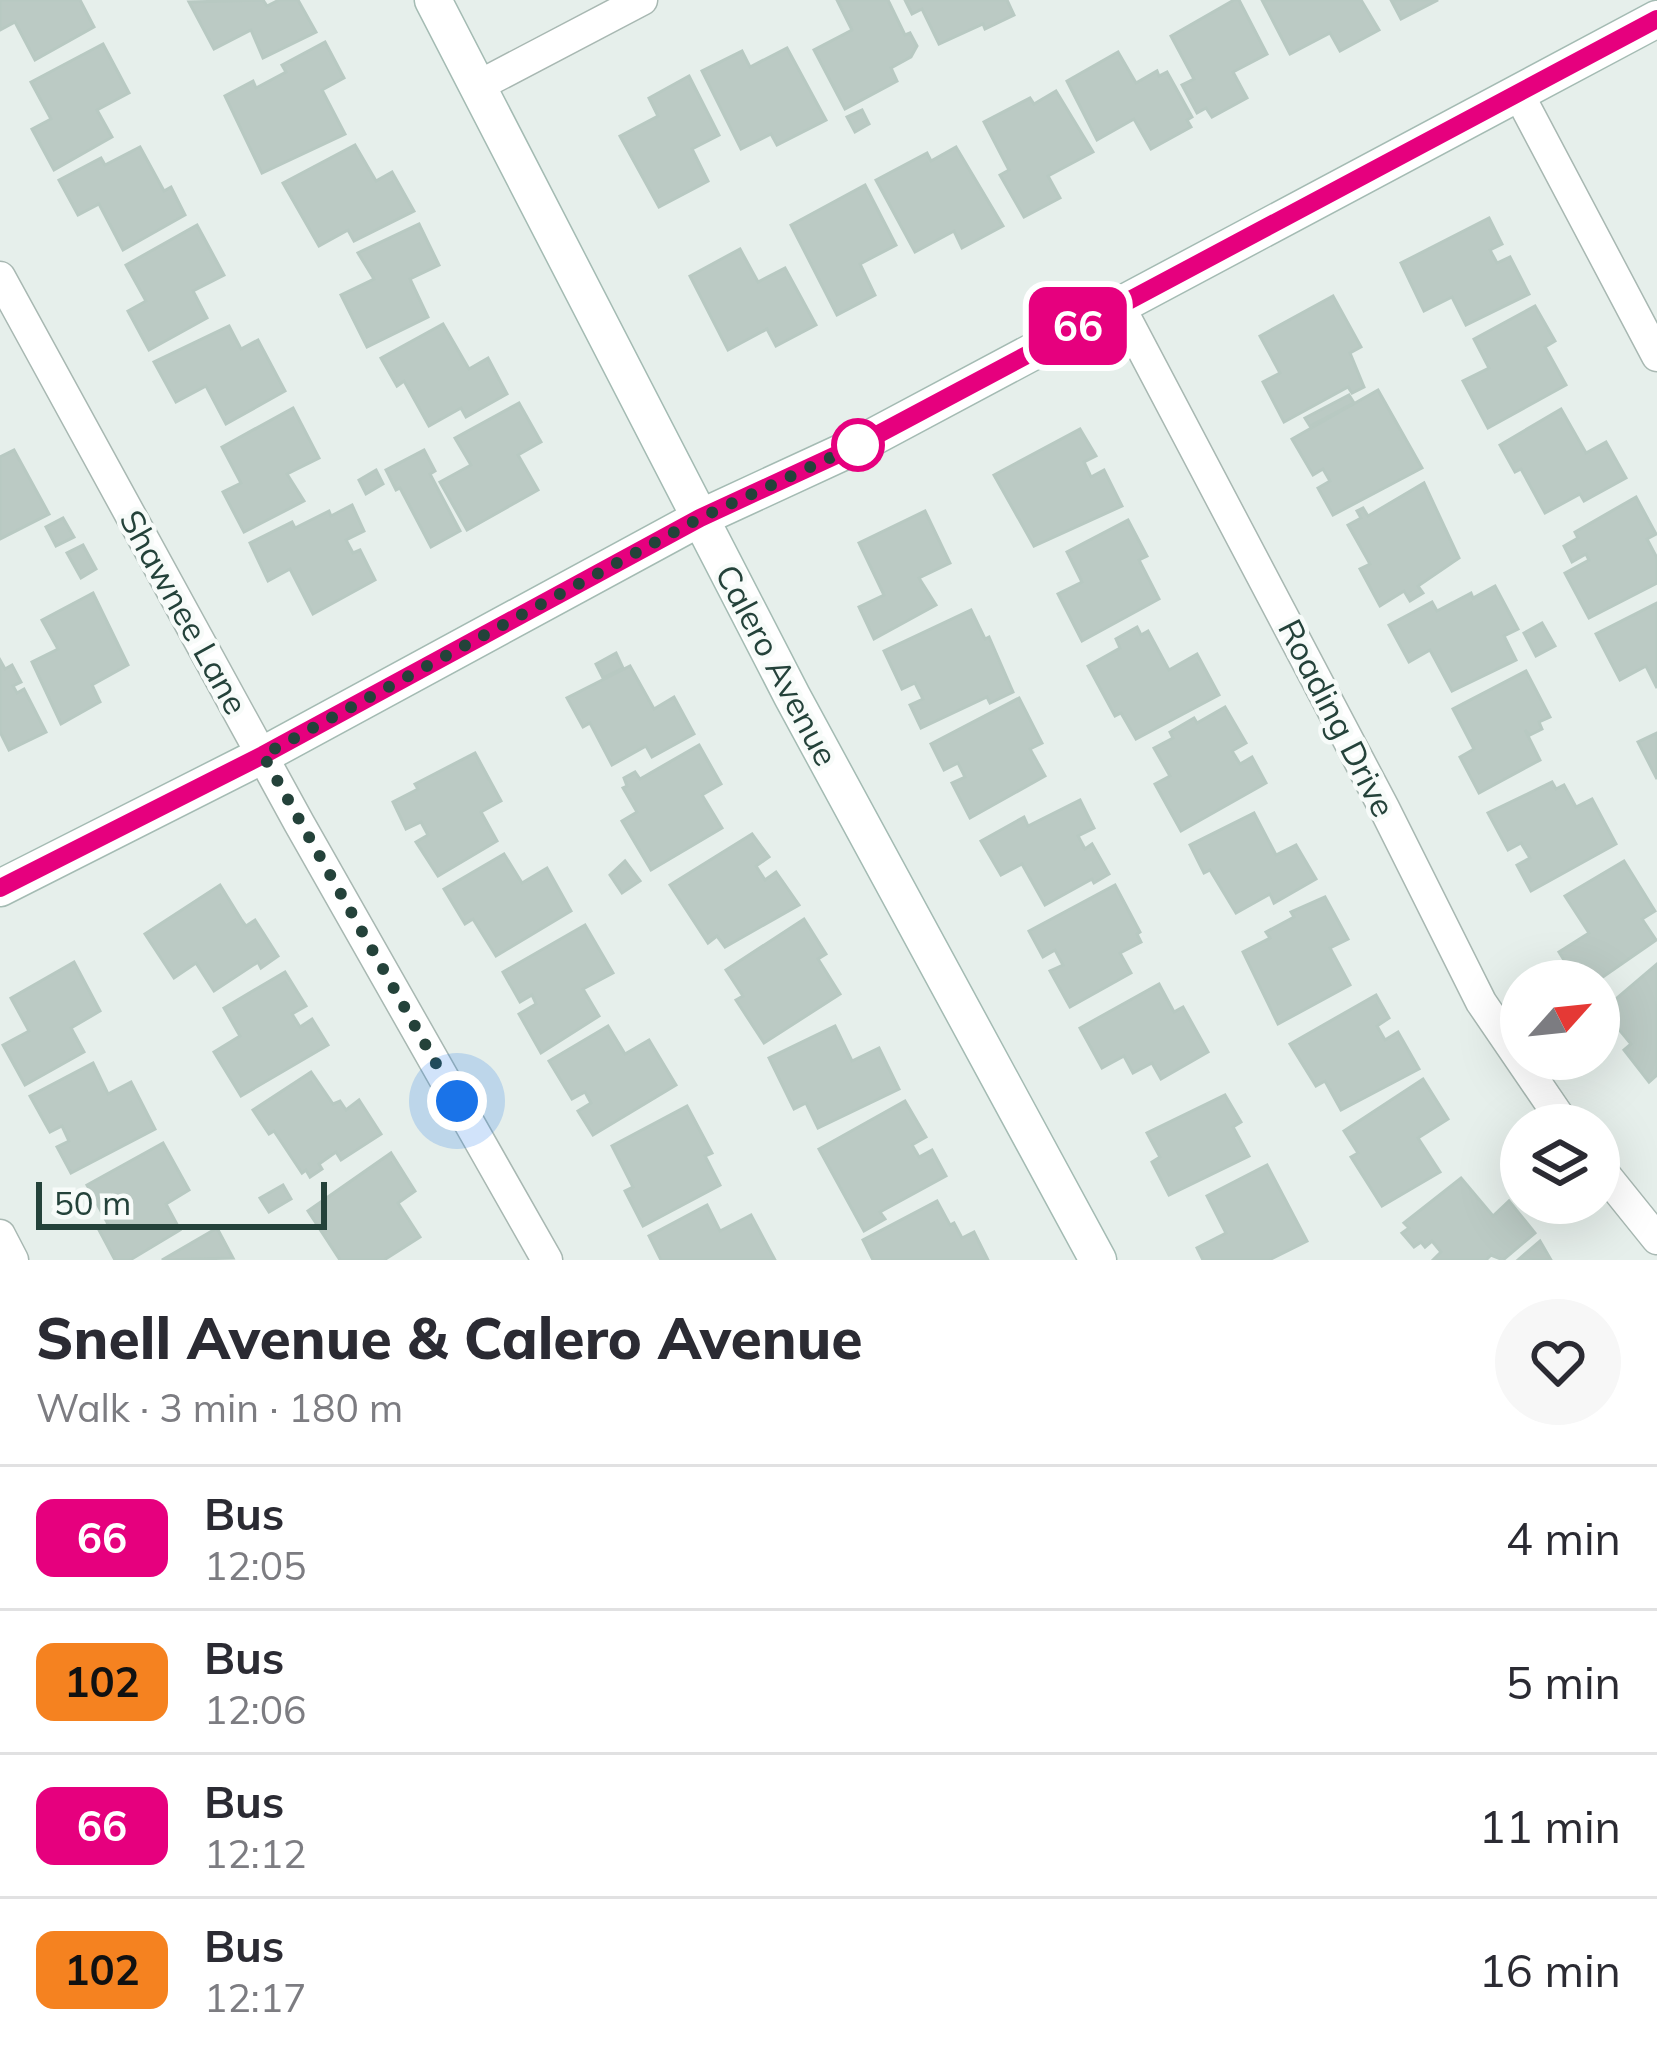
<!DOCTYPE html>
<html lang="en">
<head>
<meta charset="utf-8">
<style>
  :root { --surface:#fff; --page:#f7f7f7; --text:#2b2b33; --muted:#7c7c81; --line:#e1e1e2 }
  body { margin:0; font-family:Mulish,sans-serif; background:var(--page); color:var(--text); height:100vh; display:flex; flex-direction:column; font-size:45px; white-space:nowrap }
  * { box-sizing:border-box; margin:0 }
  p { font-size:39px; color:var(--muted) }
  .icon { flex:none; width:66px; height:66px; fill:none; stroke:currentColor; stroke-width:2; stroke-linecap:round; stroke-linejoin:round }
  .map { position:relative; height:1260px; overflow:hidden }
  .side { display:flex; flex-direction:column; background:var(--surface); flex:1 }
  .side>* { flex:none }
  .badge { padding:0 24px; border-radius:18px; font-size:42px; line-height:78px }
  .needle { width:78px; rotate:63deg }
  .controls { position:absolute; left:1500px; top:960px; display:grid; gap:24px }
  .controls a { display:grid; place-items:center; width:120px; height:120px; border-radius:50%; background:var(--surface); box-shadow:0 12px 48px #0002; font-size:60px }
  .scale { position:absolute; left:36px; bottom:30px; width:291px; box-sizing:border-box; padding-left:12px; border:6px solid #24423a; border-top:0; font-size:33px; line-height:42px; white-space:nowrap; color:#24423a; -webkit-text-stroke:9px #f7fbf9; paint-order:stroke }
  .you { position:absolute; width:60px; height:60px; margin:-30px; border:9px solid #fff; border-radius:50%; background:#1a73e8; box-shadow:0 0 0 18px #1a73e833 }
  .map>.badge { position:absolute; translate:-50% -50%; box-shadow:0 0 0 6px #fff }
  .round { display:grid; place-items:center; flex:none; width:126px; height:126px; border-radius:63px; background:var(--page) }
  .summary { display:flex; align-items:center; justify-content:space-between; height:204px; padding:0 36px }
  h1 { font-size:57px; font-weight:800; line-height:90px }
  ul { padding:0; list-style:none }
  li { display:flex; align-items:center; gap:36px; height:144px; padding:0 36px; border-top:3px solid var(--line) }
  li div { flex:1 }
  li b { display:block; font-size:45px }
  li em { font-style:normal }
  li .badge { min-width:132px; font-weight:700; text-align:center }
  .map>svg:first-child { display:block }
</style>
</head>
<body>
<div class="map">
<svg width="1657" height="1260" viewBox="0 0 1657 1260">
  <rect width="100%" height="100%" fill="#e6efeb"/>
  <g fill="#bbcac4" stroke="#b8c9c2" stroke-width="3">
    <polygon points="0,0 80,0 94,27 35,60 15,22 0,30"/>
    <polygon points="263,0 267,6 279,0 298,0 316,32 263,58 251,30 214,49 189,2"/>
    <polygon points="837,0 888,0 905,35 910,33 917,46 911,57 891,68 897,81 845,109 814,50 852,30"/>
    <polygon points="905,0 1007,0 1014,15 985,29 983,24 939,44 922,9 912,14"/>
    <polygon points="1234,0 1239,0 1267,54 1233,72 1247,98 1212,117 1206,108 1197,113 1182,85 1194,79 1171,36"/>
    <polygon points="1262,0 1361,0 1379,30 1340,51 1330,33 1290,54"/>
    <polygon points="1391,0 1438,0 1401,19"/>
    <polygon points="325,42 344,78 322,90 345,134 262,173 225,96 253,81 256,88 286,72 282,65"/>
    <polygon points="103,44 129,93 97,110 112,137 54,170 32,129 51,119 31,82"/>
    <polygon points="787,48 826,120 777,145 771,134 741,149 702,71 742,51 750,67"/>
    <polygon points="1118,52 1136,83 1157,71 1159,76 1167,72 1192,117 1187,120 1191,127 1151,149 1134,119 1097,140 1067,81"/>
    <polygon points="689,76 719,135 692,149 708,181 659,207 620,136 658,116 649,98"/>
    <polygon points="1056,91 1093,152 1048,176 1060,198 1024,217 1000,175 1009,170 984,122 1030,98 1034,104"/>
    <polygon points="862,110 869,124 855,132 847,117"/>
    <polygon points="355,145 376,181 392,172 414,211 354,241 348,230 319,246 283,183"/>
    <polygon points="140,147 164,191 171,187 185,215 123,250 99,204 78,215 59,180 101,158 105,165"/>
    <polygon points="956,147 1003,226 962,248 954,231 915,252 876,180 927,153 931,161"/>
    <polygon points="865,185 896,245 860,264 875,295 837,315 791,225"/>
    <polygon points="1489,218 1502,244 1490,250 1497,263 1510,257 1529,294 1466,325 1452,297 1424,311 1401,263"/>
    <polygon points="419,224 439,265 410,279 428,317 367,347 341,295 374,279 358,253"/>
    <polygon points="197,225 224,275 193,291 207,318 149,350 128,311 146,301 126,265"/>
    <polygon points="740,249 758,282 785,268 816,325 776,346 767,329 728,350 690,276"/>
    <polygon points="1333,296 1361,347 1350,353 1364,387 1352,393 1348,387 1284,422 1263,382 1280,373 1260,336"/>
    <polygon points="1535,306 1555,341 1545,347 1566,385 1488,428 1463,381 1489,368 1474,339"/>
    <polygon points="443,324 469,369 488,358 507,394 466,417 461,408 429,426 404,381 397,386 381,358"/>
    <polygon points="229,326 241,349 258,340 285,391 226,424 206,386 176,402 154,362"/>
    <polygon points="1378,390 1422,468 1333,515 1318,488 1330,481 1323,469 1313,475 1292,439"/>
    <polygon points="1349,395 1354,403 1310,426 1305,418"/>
    <polygon points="519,403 541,442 518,455 538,490 467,530 440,482 471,465 455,438"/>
    <polygon points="293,408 319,458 287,474 304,501 244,532 223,492 241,483 222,447"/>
    <polygon points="1561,409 1586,453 1606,442 1626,478 1584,501 1580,494 1545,513 1521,469 1515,472 1500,445"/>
    <polygon points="1080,429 1096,456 1084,462 1091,477 1104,470 1122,506 1034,546 994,475"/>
    <polygon points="14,450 49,514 0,539 0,457"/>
    <polygon points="424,450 435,471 430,474 460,531 431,547 400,488 396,490 386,470"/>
    <polygon points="376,470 383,484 366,494 359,480"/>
    <polygon points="1424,483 1459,558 1418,586 1423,593 1410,601 1404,591 1380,606 1360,569 1370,564 1348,525 1361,518 1357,511 1363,508 1368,516"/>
    <polygon points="1636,497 1656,534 1647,539 1657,558 1657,583 1589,618 1565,573 1589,560 1586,554 1572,562 1564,546 1578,538 1575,532"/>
    <polygon points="352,505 364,531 346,540 353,553 360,550 375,580 313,614 290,569 268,581 250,543 292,522 295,528 329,511 331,516"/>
    <polygon points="925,511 950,563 919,578 936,605 874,639 859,607 884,595 859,543"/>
    <polygon points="63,518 74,537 56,546 46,527"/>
    <polygon points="1128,520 1147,556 1139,560 1159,599 1082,641 1058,594 1082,582 1067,552"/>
    <polygon points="83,545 96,569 81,578 67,553"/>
    <polygon points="1495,586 1518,629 1504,636 1516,660 1452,691 1430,650 1409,662 1389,625 1432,602 1437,611 1471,593 1473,598"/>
    <polygon points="93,593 128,665 92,685 100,702 61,724 32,662 58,649 42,620"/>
    <polygon points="1657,603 1657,688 1646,666 1620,680 1596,634"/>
    <polygon points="971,610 985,639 989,637 1013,692 990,703 987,697 921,728 910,705 923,699 915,683 902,689 884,651"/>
    <polygon points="1542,623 1555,646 1536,656 1524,633"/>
    <polygon points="1137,627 1141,635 1148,631 1169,670 1197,654 1219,695 1136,739 1121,713 1115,716 1088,666 1120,648 1116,639"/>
    <polygon points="616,653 623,668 603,678 596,664"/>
    <polygon points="0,660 5,669 12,665 21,682 13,686 17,693 24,689 46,732 9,750 0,732"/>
    <polygon points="630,666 654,709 674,697 694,734 652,757 646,746 612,765 590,723 583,727 567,698"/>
    <polygon points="1526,671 1550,717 1539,722 1542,729 1530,735 1525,730 1540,760 1479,793 1460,757 1474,749 1453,709"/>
    <polygon points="1019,698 1042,743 1030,749 1045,776 970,818 952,783 965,777 958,763 944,770 931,744"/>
    <polygon points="1225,707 1246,743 1232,751 1240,764 1252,757 1266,783 1181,831 1155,784 1170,776 1154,748 1173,738 1170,732 1194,718 1197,723"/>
    <polygon points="1657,733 1657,779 1638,742"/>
    <polygon points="699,745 721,784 702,795 722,828 651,870 622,821 637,812 623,788 627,786 624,778 635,772 640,779"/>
    <polygon points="475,753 501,801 481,812 497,841 438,876 416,842 428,835 421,822 406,829 393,802 418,789 415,784"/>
    <polygon points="1552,782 1556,789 1564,785 1576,807 1592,799 1616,844 1531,891 1517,865 1530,858 1521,843 1508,850 1488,813"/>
    <polygon points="1080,800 1094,828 1078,836 1085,849 1092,844 1109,874 1094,883 1092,879 1045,905 1022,864 1001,875 981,841 1024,817 1028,826"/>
    <polygon points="1254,813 1276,855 1296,845 1316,879 1274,903 1270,894 1236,913 1210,870 1204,873 1190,845"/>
    <polygon points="752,834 769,857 756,866 765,880 776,872 799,905 725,947 717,936 708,943 670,885"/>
    <polygon points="504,854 522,883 547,868 571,911 496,956 473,919 465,924 444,889"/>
    <polygon points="625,861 640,881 622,893 610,875"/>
    <polygon points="1624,861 1655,911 1642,919 1656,940 1597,981 1577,981 1559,952 1589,933 1565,896"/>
    <polygon points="220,885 241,919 246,926 255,920 278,956 261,968 258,962 214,991 196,963 174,978 145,934"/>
    <polygon points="1115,885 1140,932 1137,934 1141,942 1120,953 1131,973 1070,1007 1050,971 1063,965 1055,950 1043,957 1029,931"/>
    <polygon points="1325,897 1348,939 1330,948 1350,985 1278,1024 1243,952 1270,938 1266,932 1294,917 1291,912"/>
    <polygon points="804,919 826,954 818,959 840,994 764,1043 736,1000 743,996 726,970"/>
    <polygon points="585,925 613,973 583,989 599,1016 541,1053 519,1014 536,1004 532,995 520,1002 503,972"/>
    <polygon points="74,962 100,1011 71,1028 84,1052 25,1085 3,1045 29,1031 11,998"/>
    <polygon points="1657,964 1657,1075 1649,1082 1624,1050 1631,1044 1603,1010"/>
    <polygon points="285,972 306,1006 292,1014 300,1027 312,1019 328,1045 241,1096 214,1052 240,1036 224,1008"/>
    <polygon points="1159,984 1174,1012 1183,1007 1208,1052 1161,1079 1152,1063 1133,1073 1124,1056 1102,1068 1080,1028"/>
    <polygon points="1376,995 1389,1018 1377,1026 1385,1040 1398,1032 1419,1069 1341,1110 1325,1081 1316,1086 1290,1044"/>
    <polygon points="608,1026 625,1054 649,1040 676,1085 593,1135 578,1111 591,1103 585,1092 572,1099 549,1061"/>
    <polygon points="835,1026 852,1061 879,1048 899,1089 818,1128 806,1103 794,1109 769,1058"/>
    <polygon points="93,1063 108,1094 131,1082 155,1129 71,1173 57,1147 69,1141 62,1126 50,1132 30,1096"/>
    <polygon points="311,1072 333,1104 340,1101 346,1110 359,1100 381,1134 341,1160 336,1152 319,1164 322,1169 310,1177 306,1170 302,1173 274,1131 269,1134 253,1110"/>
    <polygon points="1423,1079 1448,1119 1418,1138 1440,1172 1382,1206 1351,1157 1358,1153 1344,1131"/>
    <polygon points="1225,1095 1241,1122 1233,1127 1249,1156 1169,1195 1152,1162 1160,1157 1147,1133"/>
    <polygon points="905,1101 926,1137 912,1145 919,1157 932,1150 946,1176 880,1212 885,1219 864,1231 819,1149"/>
    <polygon points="687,1106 712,1153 705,1156 720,1185 643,1226 625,1191 633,1187 612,1146"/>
    <polygon points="163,1143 189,1190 166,1204 180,1230 130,1260 115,1260 99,1230 108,1224 87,1185"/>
    <polygon points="391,1153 415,1191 398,1203 420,1237 384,1260 340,1260 308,1211"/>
    <polygon points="1267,1165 1307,1241 1269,1260 1203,1260 1197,1248 1226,1233 1207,1196"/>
    <polygon points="1461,1178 1493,1216 1509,1201 1535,1233 1503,1260 1491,1255 1486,1260 1433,1260 1441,1252 1432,1241 1425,1247 1421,1242 1414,1247 1402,1233 1409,1228 1404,1223"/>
    <polygon points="283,1185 291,1199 269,1212 260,1198"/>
    <polygon points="937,1201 950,1225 954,1223 962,1238 974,1232 988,1260 873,1260 863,1240"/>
    <polygon points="707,1205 720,1231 751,1215 775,1260 661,1260 649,1236"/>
    <polygon points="217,1228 233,1258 162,1260"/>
    <polygon points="1540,1241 1551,1260 1518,1260"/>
  </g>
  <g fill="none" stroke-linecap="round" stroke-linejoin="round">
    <defs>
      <g id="street">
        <polyline points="478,86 642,0"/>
        <polyline points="1518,93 1657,356"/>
        <polyline points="0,277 299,823 547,1260"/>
        <polyline points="1119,305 1384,808 1481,1002 1565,1125"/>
        <polyline points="1599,1167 1657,1239"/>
        <polyline points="0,1235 13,1260"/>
      </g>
      <g id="secondary">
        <polyline points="433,0 792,696 1098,1260"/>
        <polyline points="0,888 263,755 700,518 858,445 1657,19"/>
      </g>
    </defs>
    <use href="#street" stroke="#a8b8b2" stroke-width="33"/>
    <use href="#secondary" stroke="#a4bbb3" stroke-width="39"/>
    <use href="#street" stroke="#fff" stroke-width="30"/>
    <use href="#secondary" stroke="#fff" stroke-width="36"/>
  </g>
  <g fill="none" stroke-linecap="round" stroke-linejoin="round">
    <defs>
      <polyline id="line" points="0,888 263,755 700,518 858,445 1657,19"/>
    </defs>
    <use href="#line" stroke="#fff" stroke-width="27"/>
    <use href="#line" stroke="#e6007e" stroke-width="18"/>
    <polyline stroke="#24423a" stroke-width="12" stroke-dasharray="0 21.6" points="457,1101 263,755 700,518 858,445"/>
  </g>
  <circle fill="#fff" stroke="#e6007e" stroke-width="6" cx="858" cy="445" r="24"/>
  <g text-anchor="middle" stroke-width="9" stroke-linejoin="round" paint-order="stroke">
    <g font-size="33" fill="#24423a" stroke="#f7fbf9">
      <text transform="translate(184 612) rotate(61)" y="12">Shawnee Lane</text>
      <text transform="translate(777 665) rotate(62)" y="12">Calero Avenue</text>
      <text transform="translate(1337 718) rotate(63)" y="12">Roading Drive</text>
    </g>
  </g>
</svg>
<div class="controls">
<a><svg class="needle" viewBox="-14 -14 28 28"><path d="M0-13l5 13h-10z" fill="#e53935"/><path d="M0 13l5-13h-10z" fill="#7c7c81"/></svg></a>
<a><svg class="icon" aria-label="layers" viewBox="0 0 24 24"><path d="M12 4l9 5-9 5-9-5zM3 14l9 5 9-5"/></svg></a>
</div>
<div class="scale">50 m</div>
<div class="you" style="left:457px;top:1101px"></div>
<b class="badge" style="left:1078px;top:326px;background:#e6007e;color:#fff">66</b>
</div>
<section class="side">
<div class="summary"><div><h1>Snell Avenue &amp; Calero Avenue</h1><p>Walk · 3 min · 180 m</p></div><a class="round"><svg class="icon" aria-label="heart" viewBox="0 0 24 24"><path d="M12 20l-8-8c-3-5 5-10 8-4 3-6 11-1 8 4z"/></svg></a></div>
<ul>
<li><span class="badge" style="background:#e6007e;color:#fff">66</span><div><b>Bus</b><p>12:05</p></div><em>4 min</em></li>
<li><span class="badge" style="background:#f58220;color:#111">102</span><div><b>Bus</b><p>12:06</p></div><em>5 min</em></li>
<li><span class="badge" style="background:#e6007e;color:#fff">66</span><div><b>Bus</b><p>12:12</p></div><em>11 min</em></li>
<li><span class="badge" style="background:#f58220;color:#111">102</span><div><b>Bus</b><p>12:17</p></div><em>16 min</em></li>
</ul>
</section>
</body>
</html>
